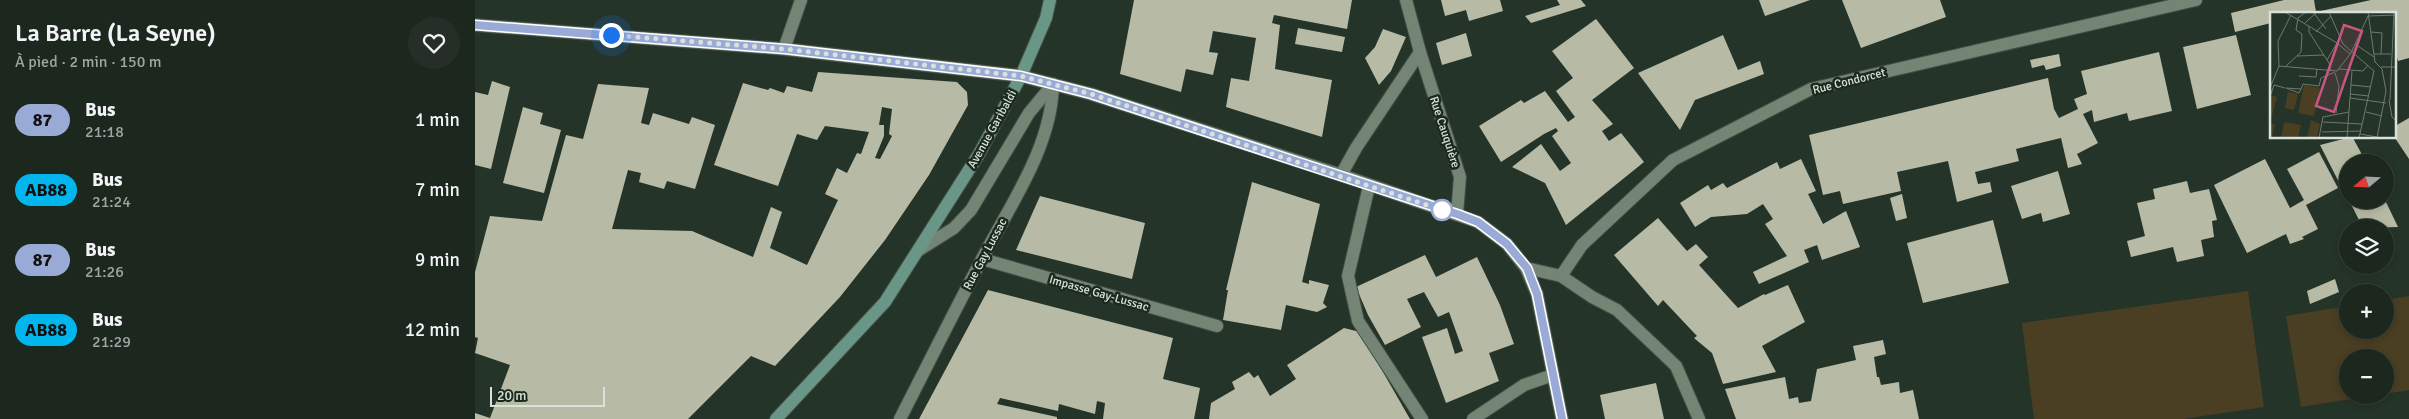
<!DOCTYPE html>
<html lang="fr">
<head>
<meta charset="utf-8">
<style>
  :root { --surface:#1c271e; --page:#252f27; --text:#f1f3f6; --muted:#a0a5a4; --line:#3a443c }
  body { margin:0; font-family:Signika,sans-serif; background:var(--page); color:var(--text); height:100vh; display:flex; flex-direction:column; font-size:19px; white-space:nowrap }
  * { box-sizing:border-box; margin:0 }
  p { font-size:16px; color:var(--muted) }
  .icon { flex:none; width:28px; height:28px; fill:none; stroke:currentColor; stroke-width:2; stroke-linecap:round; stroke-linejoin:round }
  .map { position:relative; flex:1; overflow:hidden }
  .drawer { display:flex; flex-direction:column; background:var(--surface); width:475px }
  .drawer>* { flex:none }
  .badge { padding:0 10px; border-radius:16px; font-size:18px; line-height:32px }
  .needle { width:32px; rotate:251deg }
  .fabs { position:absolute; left:1864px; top:154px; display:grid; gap:10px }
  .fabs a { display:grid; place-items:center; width:55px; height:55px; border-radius:50%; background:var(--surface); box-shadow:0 2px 8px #0003,0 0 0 1px var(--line); font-size:25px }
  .scale { position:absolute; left:15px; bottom:12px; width:115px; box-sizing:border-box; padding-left:5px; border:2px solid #d9e2da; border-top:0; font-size:14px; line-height:18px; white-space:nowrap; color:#d9e2da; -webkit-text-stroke:4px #1c2a1e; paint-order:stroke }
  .you { position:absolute; width:25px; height:25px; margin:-12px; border:4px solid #fff; border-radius:50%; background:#1a73e8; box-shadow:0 0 0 8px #1a73e833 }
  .map>.badge { position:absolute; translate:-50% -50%; box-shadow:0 0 0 2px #fff }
  .round { display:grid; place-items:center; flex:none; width:52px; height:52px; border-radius:26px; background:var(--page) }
  .summary { display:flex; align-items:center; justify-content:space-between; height:85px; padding:0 15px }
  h1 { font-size:24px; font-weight:600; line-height:38px }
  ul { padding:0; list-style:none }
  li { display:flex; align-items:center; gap:15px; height:70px; padding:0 15px }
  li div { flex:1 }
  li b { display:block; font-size:19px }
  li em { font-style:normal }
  li .badge { min-width:55px; font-weight:700; text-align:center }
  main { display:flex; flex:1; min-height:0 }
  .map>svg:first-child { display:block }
</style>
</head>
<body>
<main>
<section class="drawer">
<div class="summary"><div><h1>La Barre (La Seyne)</h1><p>À pied · 2 min · 150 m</p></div><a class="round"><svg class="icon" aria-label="heart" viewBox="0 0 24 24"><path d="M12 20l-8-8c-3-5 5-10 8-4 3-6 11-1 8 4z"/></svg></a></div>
<ul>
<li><span class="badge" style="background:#9aaad7;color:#111">87</span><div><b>Bus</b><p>21:18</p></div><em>1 min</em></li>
<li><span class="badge" style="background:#00b6ed;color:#111">AB88</span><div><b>Bus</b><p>21:24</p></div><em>7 min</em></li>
<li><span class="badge" style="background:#9aaad7;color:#111">87</span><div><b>Bus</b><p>21:26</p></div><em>9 min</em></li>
<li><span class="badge" style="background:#00b6ed;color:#111">AB88</span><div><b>Bus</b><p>21:29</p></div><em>12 min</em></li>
</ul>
</section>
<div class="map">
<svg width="1934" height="419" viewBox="0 0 1934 419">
  <rect width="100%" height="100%" fill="#253428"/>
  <g fill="#4a3e23">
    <polygon points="1773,291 1789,407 1708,419 1559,419 1547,323"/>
    <polygon points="1934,296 1934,390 1910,394 1910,358 1872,358 1872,395 1901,395 1826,407 1811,316 1872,306 1872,330 1910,330 1910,300"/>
  </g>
  <g fill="#b7bba6" fill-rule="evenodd">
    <polygon points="659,0 877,0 872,29 799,15 797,23 805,25 800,69 857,80 847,137 751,107 756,78 774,81 781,38 738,31 734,52 743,53 738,75 711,69 706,92 645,74"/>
    <polygon points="966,0 1025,0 1028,11 994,21 991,10 970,16"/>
    <polygon points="1082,0 1106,0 1111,6 1056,23 1050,16 1085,5"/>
    <polygon points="1284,0 1335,0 1290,16"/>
    <polygon points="1367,0 1465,0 1471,17 1386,48"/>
    <polygon points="1809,0 1839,0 1841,12 1896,0 1934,0 1934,58 1923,61 1920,49 1920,14 1796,14 1796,23 1760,32 1756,13"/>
    <polygon points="1121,19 1159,68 1117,100 1138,124 1127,131 1134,141 1146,133 1169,162 1091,225 1070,183 1037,167 1066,144 1085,171 1096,163 1077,136 1083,131 1081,128 1069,134 1026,162 1004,126 1046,100 1049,103 1070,91 1093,122 1100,117 1081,91 1098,78 1077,51"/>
    <polygon points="823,28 870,37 867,52 820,44"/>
    <polygon points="908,29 931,37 916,71 904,85 890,58 900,47"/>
    <polygon points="991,33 997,56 967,65 961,43"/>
    <polygon points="1248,35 1263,70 1285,61 1289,74 1220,100 1205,130 1163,73"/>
    <polygon points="1761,35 1776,95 1722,109 1708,47"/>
    <polygon points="1684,52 1697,111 1654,121 1652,113 1619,122 1617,110 1608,114 1623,143 1602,154 1607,164 1593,168 1586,138 1541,149 1544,161 1500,172 1503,184 1515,182 1517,192 1482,202 1473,161 1422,172 1426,191 1368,204 1365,191 1348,195 1334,135 1573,78 1579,109 1584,118 1603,109 1599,99 1612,94 1606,71"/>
    <polygon points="1584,54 1586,66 1571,70 1569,65 1557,68 1555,60"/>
    <path d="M343,72L482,82L492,92L493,105L454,175L410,240L365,297L300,366L276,356L213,419H0V413L15,418L35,365L0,353L3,338L0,337V272L15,216L67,221L91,135L108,139L123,84L174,88L166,123L174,125L178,113L214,124L217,117L240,125L220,189L192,181L189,189L164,182L166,173L153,170L137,229L217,231L278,257L296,207L307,212L295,248L332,265L363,200L350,194L362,168L372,173L382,153L386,154L394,132L350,126L342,140L322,134L303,186L239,165L268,83L293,90L295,88L309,93L312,86L337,92ZM407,107L417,109L414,134L417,136L405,159L400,158L409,136V125H404Z"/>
    <polygon points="17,81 35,87 16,169 0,165 0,92 13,95"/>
    <polygon points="48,107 68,113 65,124 86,130 69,193 28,183"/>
    <polygon points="1934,118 1934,159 1920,138 1920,126"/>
    <polygon points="1872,138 1878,138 1891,162 1872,162 1872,198 1845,145"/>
    <polygon points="1844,152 1863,188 1831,205 1843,229 1827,237 1829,239 1815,244 1811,234 1772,253 1739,185 1790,159 1815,208 1829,200 1812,169"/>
    <polygon points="1326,159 1341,191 1333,194 1348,224 1371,211 1385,247 1347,260 1342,245 1329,250 1334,262 1284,284 1278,272 1312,256 1290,224 1298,219 1288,204 1272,214 1236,217 1220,227 1205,203 1233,185 1236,190 1248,183 1252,188 1302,162 1305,169"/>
    <polygon points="1583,171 1595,214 1568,222 1566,213 1547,219 1536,186"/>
    <polygon points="1712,181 1715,193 1734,189 1742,220 1737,221 1739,237 1726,240 1729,256 1702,262 1698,247 1656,257 1652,241 1670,236 1662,203 1680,199 1678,189"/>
    <polygon points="777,182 845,204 827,282 834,284 834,280 854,285 848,303 852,307 842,312 811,305 806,330 748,320 753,290 751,290"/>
    <polygon points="1427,194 1432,218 1421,221 1415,198"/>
    <polygon points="565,196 670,223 657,279 541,250"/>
    <polygon points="1874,200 1910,200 1923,227 1888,228"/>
    <polygon points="1183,218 1212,251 1221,244 1233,257 1224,265 1263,308 1289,294 1290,295 1313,285 1330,322 1287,346 1301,372 1248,384 1237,353 1219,338 1222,336 1188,300 1183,306 1139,255"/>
    <polygon points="1518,220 1534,283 1448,303 1432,243"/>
    <polygon points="950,255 961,277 1002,257 1025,305 1039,344 1014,353 1024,381 971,403 947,337 972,328 980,354 988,351 974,312 963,317 949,292 932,299 946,327 910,345 893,315 881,287"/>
    <polygon points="1860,279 1864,292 1835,304 1832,291"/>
    <polygon points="513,290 698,338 688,379 725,388 719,419 628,419 630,403 622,401 620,414 584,404 583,411 525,398 522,404 582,417 582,419 444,419"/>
    <polygon points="869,328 885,332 935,419 734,419 736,403 760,389 757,382 774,372 779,378 783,375 795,396 821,379 812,365"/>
    <polygon points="1408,340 1411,354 1399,357 1402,377 1404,377 1406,385 1424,382 1425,393 1438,390 1444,419 1261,419 1250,389 1310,377 1314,399 1323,397 1324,403 1336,401 1342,369 1381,360 1378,346"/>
    <polygon points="1181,383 1189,419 1130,419 1125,395"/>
  </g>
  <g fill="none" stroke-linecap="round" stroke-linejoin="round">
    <defs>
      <g id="minor">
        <polyline points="931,0 945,52 985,177 982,214"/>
        <polyline points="0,25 309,49 546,76"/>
        <polyline points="309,49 326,0"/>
        <polyline points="866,175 881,148 945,52"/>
        <polyline points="894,186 873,276 883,321 947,419"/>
        <polyline points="507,259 742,326"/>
        <polyline points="1051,268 1086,276 1117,297 1142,310 1201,366 1224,419"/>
        <polyline points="1086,276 1107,245 1198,160 1336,89 1721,0"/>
        <polyline points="998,419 1049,385 1078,375"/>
      </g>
      <g id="tertiary">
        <polyline points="546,76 616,94 866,175 1003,222 1032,244 1051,268 1062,294 1087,419"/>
        <polyline points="444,250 479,228 496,210 554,113 578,84"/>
        <path d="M425,419C452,366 479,312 507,259C535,205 577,147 578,84"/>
      </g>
      <polyline id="secondary" points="301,419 410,302 504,154 546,76 571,18 575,0"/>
    </defs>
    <use href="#minor" stroke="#434f45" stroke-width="14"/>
    <use href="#tertiary" stroke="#434f45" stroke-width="14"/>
    <use href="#secondary" stroke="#434f45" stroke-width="14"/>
    <use href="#minor" stroke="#748576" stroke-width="12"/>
    <use href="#tertiary" stroke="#748576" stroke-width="12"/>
    <use href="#secondary" stroke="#699686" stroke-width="12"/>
  </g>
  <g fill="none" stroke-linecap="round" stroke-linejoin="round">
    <defs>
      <polyline id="line" points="0,25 310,49 546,76 616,94 982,214 1003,222 1032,244 1052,268 1062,294 1087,419"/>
    </defs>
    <use href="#line" stroke="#fff" stroke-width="11"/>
    <use href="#line" stroke="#9aaad7" stroke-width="8"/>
    <polyline stroke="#d9e2da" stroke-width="5" stroke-dasharray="0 9" points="136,35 310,49 546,76 616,94 967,210"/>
  </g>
  <circle fill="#fff" stroke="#9aaad7" stroke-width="2.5" cx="967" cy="210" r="10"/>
  <g text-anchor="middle" stroke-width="5" stroke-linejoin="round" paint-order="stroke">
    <g font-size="12" fill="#d9e2da" stroke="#1c2a1e">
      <text transform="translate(1374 81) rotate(-14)" y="4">Rue Condorcet</text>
      <text transform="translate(517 129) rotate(-61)" y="4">Avenue Garibaldi</text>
      <text transform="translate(970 132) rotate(72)" y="4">Rue Cauquière</text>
      <text transform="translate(510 254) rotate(-62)" y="4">Rue Gay Lussac</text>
      <text transform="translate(624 293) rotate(16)" y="4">Impasse Gay-Lussac</text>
    </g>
  </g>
  <g transform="translate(1795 12)">
    <rect width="126" height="126" fill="#253428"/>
    <path d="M34,73L50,76L44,104L28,101ZM18,80L28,82L24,98L15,96ZM0,83L7,85L0,111L5,112L2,126H0ZM41,108L50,112L47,126H37ZM14,110L31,113L28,126H11Z" fill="#4a3e23"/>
    <path fill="none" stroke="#6d7a6f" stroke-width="1" d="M15,0L67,31L80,42M43,0L56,17M59,0L73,32L104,59L89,126M98,0L105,50L112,57L116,79L107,126M35,11L47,0M39,14V20L59,51L61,59M46,20L61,4M101,20L112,21L111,42M85,32L104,45M104,42H121M27,44L54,43M57,48L67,31M9,54L67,59L81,41L98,4L127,3M15,55L31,40L32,22L26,18L28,6L36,0M111,55H127M69,57L93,59L98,53M65,61L69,74L66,101M29,64L46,65L47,57M81,73L101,75M0,76L9,54L8,29L21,3M31,77L29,81L16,76L31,77L33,72L49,74L51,66L65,60M1,82L4,73L15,76M80,82L99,84M80,86L116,91M119,88L122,105L127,110M120,88L124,0M96,100L112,104M53,110L92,112M52,120L91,119M90,122L107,125M49,126L53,105L79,100M77,126L82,59"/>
    <path fill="#c95581" fill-opacity="0.15" stroke="#c95581" stroke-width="2.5" d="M74,13L92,19L64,100L46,94Z"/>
    <rect width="126" height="126" fill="none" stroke="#d9e2da" stroke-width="2.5"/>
  </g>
</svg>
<div class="fabs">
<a><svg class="needle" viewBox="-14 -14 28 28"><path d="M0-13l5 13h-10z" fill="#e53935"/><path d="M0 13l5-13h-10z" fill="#a0a5a4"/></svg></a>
<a><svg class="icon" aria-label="layers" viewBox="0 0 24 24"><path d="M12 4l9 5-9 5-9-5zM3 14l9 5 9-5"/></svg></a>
<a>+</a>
<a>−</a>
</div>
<div class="scale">20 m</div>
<div class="you" style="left:136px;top:35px"></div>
</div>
</main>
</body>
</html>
